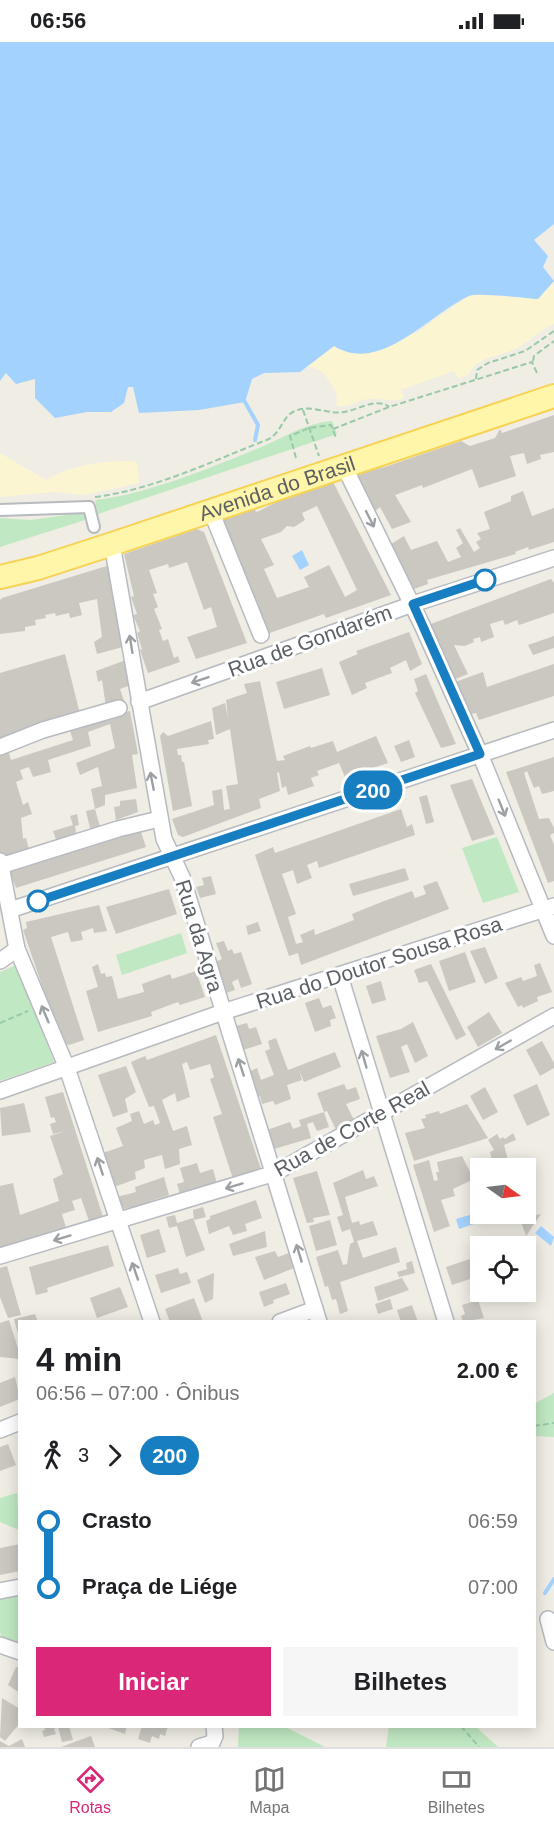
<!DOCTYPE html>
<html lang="pt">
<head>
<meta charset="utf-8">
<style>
  :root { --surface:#fff; --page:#f6f6f6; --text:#202124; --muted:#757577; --line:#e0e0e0; --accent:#db2777 }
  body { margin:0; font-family:Helvetica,sans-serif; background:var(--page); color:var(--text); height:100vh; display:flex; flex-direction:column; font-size:22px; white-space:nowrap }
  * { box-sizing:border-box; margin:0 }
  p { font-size:20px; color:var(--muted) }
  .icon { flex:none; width:33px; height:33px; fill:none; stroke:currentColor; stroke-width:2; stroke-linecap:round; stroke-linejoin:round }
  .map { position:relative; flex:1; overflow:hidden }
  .side { position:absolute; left:18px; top:1278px; width:518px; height:408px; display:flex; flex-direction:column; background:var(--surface); border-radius:0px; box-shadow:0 3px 15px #0003 }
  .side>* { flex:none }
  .badge { padding:0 12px; border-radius:20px; font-size:21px; line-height:39px }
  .needle { width:39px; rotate:104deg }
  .buttons { position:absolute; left:470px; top:1116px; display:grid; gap:12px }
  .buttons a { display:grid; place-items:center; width:66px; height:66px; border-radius:0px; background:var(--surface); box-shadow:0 3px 15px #0003; font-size:30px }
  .map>.badge { position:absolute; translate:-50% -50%; box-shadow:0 0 0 3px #fff }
  .legs { display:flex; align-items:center; gap:9px; height:66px; padding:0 18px; font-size:20px }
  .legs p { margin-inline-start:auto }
  .headline { display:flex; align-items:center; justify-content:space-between; height:102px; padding:0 18px }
  h1 { font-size:33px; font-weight:800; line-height:45px }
  .action { display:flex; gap:12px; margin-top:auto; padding:12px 18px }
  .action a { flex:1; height:69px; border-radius:0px; background:var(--accent); color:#fff; font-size:24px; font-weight:800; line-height:69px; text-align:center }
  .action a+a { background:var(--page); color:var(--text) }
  ul { padding:0 18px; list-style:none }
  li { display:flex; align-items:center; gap:21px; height:66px; font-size:22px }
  li i { display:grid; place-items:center; width:9px; height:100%; margin:0 8px; background:currentColor }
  li i::after { content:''; width:15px; height:15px; margin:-8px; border:4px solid; border-radius:50%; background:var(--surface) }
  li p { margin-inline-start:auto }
  li:first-child i { background:linear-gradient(#0000 50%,currentColor 0) }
  li:last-child i { background:linear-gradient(currentColor 50%,#0000 0) }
  .status { display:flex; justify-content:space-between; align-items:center; height:42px; padding:0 30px; background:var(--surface); direction:ltr }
  .status svg { height:16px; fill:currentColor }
  .dock { display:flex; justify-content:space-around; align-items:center; height:84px; border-top:2px solid var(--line); background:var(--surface); font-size:16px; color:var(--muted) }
  .dock a { display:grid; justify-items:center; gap:3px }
  .dock .selected { color:var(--accent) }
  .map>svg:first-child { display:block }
</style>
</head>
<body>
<div class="status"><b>06:56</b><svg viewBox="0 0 49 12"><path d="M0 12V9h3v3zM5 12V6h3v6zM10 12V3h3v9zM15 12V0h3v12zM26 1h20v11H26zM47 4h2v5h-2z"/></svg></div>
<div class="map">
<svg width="554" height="1705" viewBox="0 0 554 1705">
  <rect width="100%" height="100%" fill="#efede4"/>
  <g fill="#c0e8c2">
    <path d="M332,379L337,392L98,472L95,458C148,452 209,426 259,406C286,395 302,382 332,379Z"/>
    <polygon points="80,471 85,472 85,478 0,505 0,476 31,478"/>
    <polygon points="497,795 519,850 483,861 462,806"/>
    <polygon points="181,891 187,911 122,933 116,913"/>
    <polygon points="17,923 54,1020 0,1039 0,930"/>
    <polygon points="554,1351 554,1395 534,1394 534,1362"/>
    <polygon points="17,1451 19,1488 0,1480 0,1456"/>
    <polygon points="19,1545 19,1610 3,1604 0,1589 0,1550"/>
    <polygon points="239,1684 285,1685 325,1705 238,1705"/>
    <polygon points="389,1684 476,1685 498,1705 386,1705"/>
  </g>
  <g fill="#fcf5d2">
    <path d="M554,239V282C541,287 533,296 522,303C504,316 479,311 468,333L459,337L454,329L401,348L404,356C392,361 381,356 369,357C355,358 353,366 336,364C340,350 329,337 320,328L308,324L334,304L416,291L471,252L538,257Z"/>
    <path d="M0,411L46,438C70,423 104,418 133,419L137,421L139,441L84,453L53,450L0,455Z"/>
  </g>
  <g fill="#a4d2ff">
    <path d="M0,0H554V182L534,198L548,214L543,225L554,239L538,257C526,256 476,250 469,254C429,272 381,333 334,304L300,330L264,331L252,337L245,360L199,368L139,371L133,345H128L124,361L111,370H87L55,376L35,356V337L16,342L6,331L0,339Z"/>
    <polygon points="302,508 309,523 300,528 292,514"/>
    <polygon points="480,1170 483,1179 459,1187 456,1177"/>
    <polygon points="541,1184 554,1195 551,1204 535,1191"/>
  </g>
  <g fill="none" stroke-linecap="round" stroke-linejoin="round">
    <g stroke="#a4d2ff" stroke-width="4">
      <polyline points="245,360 258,383 255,398"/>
      <polyline points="545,1551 554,1537"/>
    </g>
  </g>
  <g fill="#cac8c1" fill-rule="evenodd">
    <polygon points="554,373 554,410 540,413 541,417 527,422 524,411 510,414 516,434 479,446 472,427 423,446 422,443 395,453 411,480 392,487 380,465 375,469 357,432 385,425 461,399 470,404 495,396 500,387 502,391"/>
    <path d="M332,438L391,553L326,576L324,572L264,593L243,536L246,534L231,506L233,504L220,477L253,466L257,470L295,451ZM317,464L357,548L345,555L329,523L304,535L309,545L277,556L264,527L274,523L261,497L281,490L287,484L294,485L305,478L302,471Z"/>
    <polygon points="523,449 532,474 554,466 554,500 529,508 528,505 515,510 516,512 427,538 428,542 414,547 391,502 404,494 411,508 437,499 448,520 461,515 456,506 463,501 456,488 460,486 474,510 480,506 476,500 481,497 477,491 490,487 484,470 511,459 511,454"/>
    <polygon points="197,487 204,490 247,601 196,617 187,595 217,585 211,565 204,568 187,520 169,526 168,522 149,528 157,551 153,552 158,565 154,567 162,587 159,588 163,599 168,597 174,616 178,614 180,620 148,631 140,608 142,607 137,591 140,589 133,573 137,572 131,555 134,554 124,512"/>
    <polygon points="110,523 123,605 97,612 94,600 102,595 97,557 79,561 82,573 70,576 69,571 56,574 55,571 45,573 46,576 35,578 36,583 25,585 25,589 0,592 0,558 2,556"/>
    <polygon points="551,537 554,541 554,571 519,583 517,578 505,583 503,578 490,582 494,595 481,600 480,595 473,597 474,600 465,604 454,603 468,632 453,638 428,583"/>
    <polygon points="409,590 422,622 410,629 406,618 390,626 392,631 365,641 367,646 352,653 339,620 358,612 356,609"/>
    <polygon points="554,594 554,606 533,613 528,603"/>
    <polygon points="65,612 80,672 0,698 0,631"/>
    <polygon points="126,618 131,643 120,647 124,659 106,665 102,638 98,640 96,629"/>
    <polygon points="554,622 554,654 479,678 476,671 471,672 455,640 483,630 487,645"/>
    <polygon points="322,626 330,653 284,667 276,640"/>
    <polygon points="426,632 456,702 441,706 415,651 418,649 414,637"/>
    <polygon points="260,639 277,719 285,718 283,714 310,704 311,706 333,699 337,710 376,694 388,721 345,735 339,721 317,729 319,733 311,736 314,744 288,753 286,744 282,746 279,730 277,731 280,749 259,757 261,766 183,795 178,793 172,777 214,763 212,749 222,747 224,768 230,767 226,744 238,742 230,687 216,693 212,666 225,661 228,676 226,658 247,651 244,642"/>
    <polygon points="130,669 138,712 132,713 137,746 105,753 105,763 95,767 91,747 102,744 98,725 80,733 76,721 115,706 110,682 88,690 91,704 48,718 51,730 33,735 29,725 20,728 23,737 16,740 23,763 28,760 32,772 21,776 23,797 26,796 29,808 0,816 0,710 8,707 11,718 73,698 69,686"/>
    <polygon points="211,679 214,697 208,698 209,702 177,707 178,713 181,713 182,720 184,720 192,764 173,769 160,694 163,690 168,694"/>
    <polygon points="409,698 415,715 401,720 394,704"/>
    <polygon points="554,715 554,749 542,752 539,744 534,746 527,729 524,731 539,777 549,776 554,786 554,791 550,793 554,803 554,839 548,841 506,730"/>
    <polygon points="472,737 495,792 472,799 450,743"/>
    <polygon points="427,753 434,780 426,782 419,755"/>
    <polygon points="136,757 138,770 116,778 114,765 120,764 120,759"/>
    <polygon points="95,767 102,792 92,795 86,769"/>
    <polygon points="401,767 407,785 412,782 415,793 319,826 317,819 307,823 312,836 297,842 293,828 282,832 296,872 288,875 296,902 303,900 300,893 314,887 315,893 354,878 352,872 384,859 412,849 415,856 426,852 423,844 437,839 449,867 301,923 298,911 289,914 255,813 273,805 275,811"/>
    <polygon points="77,772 79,783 75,784 77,797 58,803 53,789 73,783 70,774"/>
    <polygon points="139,784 146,805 16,846 7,823"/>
    <polygon points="405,826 409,838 353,854 349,842"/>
    <polygon points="211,834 216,852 200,856 196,845 204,843 202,836"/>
    <polygon points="169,847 177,872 116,892 106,865"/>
    <polygon points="99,863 107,889 94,891 93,886 81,890 83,898 71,900 68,890 51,895 84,998 69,1003 61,999 23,888 27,886 26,880"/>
    <polygon points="258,880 261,889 248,893 246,884"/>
    <polygon points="224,899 228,909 232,907 234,912 241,910 252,942 241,946 238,937 232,940 235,948 226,951 215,920 222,917 216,901"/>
    <polygon points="485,905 498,936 485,942 470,909"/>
    <polygon points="465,910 476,940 449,949 439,919"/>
    <polygon points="540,921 552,950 537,955 538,959 523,966 522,963 518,965 505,941 521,935 523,939 537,934 534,923"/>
    <polygon points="98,922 101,932 105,931 106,935 112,934 118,957 144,950 142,942 170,932 172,937 196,929 205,955 180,963 178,960 151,970 152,974 98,990 86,949 98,945 92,925"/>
    <polygon points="431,922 466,993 456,998 427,939 419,941 414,928"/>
    <polygon points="381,939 386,958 372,962 366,944"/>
    <polygon points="319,956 323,966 331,963 336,976 330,978 331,984 315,990 305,961"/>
    <polygon points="489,970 502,991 478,1005 467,985"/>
    <polygon points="413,980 428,1014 415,1021 407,1002 401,1005 410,1030 390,1036 376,994 401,987"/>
    <polygon points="247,981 249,987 256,985 262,1002 240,1009 232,985"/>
    <polygon points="216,993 261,1127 233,1137 213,1075 222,1072 210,1037 214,1035 210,1022 190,1028 187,1020 182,1022 190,1055 177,1060 175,1051 162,1058 173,1089 187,1084 192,1103 179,1107 180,1122 165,1127 162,1113 144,1118 145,1126 135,1130 136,1137 114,1145 103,1111 123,1104 116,1086 132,1079 130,1072 139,1069 144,1082 153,1078 155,1083 160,1081 154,1064 149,1065 131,1020 145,1014 147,1018"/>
    <polygon points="276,996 288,1028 335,1010 341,1025 304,1040 299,1028 302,1038 287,1043 291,1057 275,1063 273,1059 262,1062 260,1054 254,1056 246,1031 257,1026 261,1038 274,1033 265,1009 270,1007 268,999"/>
    <polygon points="542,999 554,1021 554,1026 540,1034 526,1008"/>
    <polygon points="126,1024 136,1050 125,1057 128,1070 113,1075 98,1033"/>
    <polygon points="344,1042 347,1048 356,1045 360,1057 346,1062 354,1078 336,1088 327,1069 324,1070 317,1051"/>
    <polygon points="537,1042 550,1073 527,1084 513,1053"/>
    <polygon points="485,1045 498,1070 483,1078 470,1054"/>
    <polygon points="63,1050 103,1175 89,1179 81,1156 72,1159 75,1168 62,1172 66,1186 0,1206 0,1144 13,1141 20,1173 59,1159 53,1137 63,1132 50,1094 65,1089 53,1092 50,1082 56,1080 54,1075 51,1076 45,1055"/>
    <polygon points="24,1061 31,1090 2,1094 0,1066"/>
    <polygon points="467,1062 488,1096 414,1119 405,1091 425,1086 421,1077 426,1076 425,1073 439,1069 440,1072"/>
    <polygon points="324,1070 329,1085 317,1089 313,1080 307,1082 311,1096 271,1108 264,1089 290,1080 293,1087 301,1084 299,1078"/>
    <polygon points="513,1091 516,1098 504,1103 510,1126 479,1126 493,1122 490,1110 494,1108 488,1098 497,1092 500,1097 503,1095 505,1097"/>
    <polygon points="462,1114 471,1132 480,1130 480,1167 477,1167 471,1149 475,1147 472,1138 453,1147 455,1154 441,1158 450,1184 434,1190 413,1123 429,1118 434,1139 438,1138 436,1130 439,1130 437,1120"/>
    <polygon points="197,1121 200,1131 213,1127 217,1142 180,1152 177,1142 184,1140 180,1126"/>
    <polygon points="363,1128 366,1137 374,1134 378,1144 345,1155 352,1181 359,1179 360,1183 373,1179 378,1193 357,1199 363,1216 396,1205 400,1220 340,1240 348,1269 340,1272 336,1257 332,1258 328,1244 325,1245 316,1215 338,1208 343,1223 347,1222 350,1202 354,1200 350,1187 342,1190 337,1175 343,1173 333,1141"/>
    <polygon points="317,1129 330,1173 313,1176 314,1180 307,1181 293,1136"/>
    <polygon points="164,1135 169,1153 150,1159 150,1162 121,1167 117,1155 136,1150 135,1145"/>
    <polygon points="527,1157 532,1172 511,1180 509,1172 525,1172"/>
    <polygon points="256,1158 262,1176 245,1182 247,1189 233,1193 229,1184 209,1192 206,1179 210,1177 210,1174"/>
    <polygon points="203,1165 206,1175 194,1178 193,1168"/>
    <polygon points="541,1172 526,1194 520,1177"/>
    <polygon points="175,1173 177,1181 193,1176 205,1208 186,1215 177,1184 169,1186 166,1175"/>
    <polygon points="330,1178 337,1203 316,1209 309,1184"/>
    <polygon points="159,1187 166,1210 147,1216 140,1193"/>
    <polygon points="265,1189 267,1205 233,1214 229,1202"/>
    <polygon points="108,1203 114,1224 47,1246 48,1250 36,1253 29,1225"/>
    <polygon points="275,1209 278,1215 289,1211 294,1226 264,1238 255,1215"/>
    <polygon points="473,1216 479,1234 452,1243 446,1225"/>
    <polygon points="412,1219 415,1231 399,1235 397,1230 407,1227 406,1221"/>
    <polygon points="7,1224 21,1273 8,1276 0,1255 0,1226"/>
    <polygon points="178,1226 180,1232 187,1230 191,1241 161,1251 155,1233"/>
    <polygon points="214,1231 213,1257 205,1261 197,1238"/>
    <polygon points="402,1236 409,1248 378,1259 374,1245"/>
    <polygon points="286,1241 290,1252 273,1258 274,1261 264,1265 259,1250"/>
    <polygon points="120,1245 128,1265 97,1276 90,1256"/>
    <polygon points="194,1256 203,1280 170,1280 165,1267"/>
    <polygon points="390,1257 393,1267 378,1272 375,1262"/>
    <polygon points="478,1258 484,1276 463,1280 461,1274 465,1272 462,1263"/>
    <polygon points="412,1263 418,1280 401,1280 397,1268"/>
    <polygon points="35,1272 38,1280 20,1280 19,1295 14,1277"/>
    <polygon points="9,1278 20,1313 20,1317 0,1315 0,1281"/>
    <polygon points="15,1335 20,1357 0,1365 0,1341"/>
    <polygon points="8,1402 16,1423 0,1429 0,1405"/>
    <polygon points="20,1502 20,1529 0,1533 0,1506"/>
    <polygon points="16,1625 20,1626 20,1651 8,1643"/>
    <polygon points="2,1656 20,1667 20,1681 5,1699 0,1695"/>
    <polygon points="44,1684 69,1684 73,1698 62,1700 58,1685 54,1687 56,1692 44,1695 42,1689 45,1688"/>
    <polygon points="103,1684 127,1684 125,1692"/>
    <polygon points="142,1684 168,1684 165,1694 160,1692 159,1697 152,1694 150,1701 138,1697"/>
    <polygon points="91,1694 95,1705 61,1705"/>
    <polygon points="22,1697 25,1705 0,1705 0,1699 9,1704"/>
  </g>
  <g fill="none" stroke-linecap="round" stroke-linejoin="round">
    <defs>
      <polyline id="pedestrian" points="0,468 89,465 94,485"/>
      <g id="minor">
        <polyline points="344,424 422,583 480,712 554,894"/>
        <polyline points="211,469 261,593"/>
        <polyline points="112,502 164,797 182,835 319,1280"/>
        <polyline points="139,660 413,562 554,516"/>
        <polyline points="0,705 43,688 119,666"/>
        <polyline points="0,819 17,907 67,1026 152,1280"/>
        <polyline points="0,824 118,787 159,777"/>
        <polyline points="10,868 554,688"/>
        <polyline points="0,919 17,907"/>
        <polyline points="340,934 446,1280"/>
        <polyline points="0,1049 223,970 554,864"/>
        <polyline points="0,1214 275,1131 554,974"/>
        <polyline points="280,1280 315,1267"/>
        <polyline points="0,1388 20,1380"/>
        <polyline points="0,1549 20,1545"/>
        <polyline points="548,1577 554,1600"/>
        <polyline points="0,1603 20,1610"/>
        <polyline points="199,1705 212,1701 215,1694 214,1684"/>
      </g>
      <g id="primary">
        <path id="s1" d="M0,535L38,526L112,502L554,354"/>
      </g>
    </defs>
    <use href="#pedestrian" stroke="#b7babf" stroke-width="14"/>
    <use href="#minor" stroke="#b7babf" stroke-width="18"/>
    <use href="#primary" stroke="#f7d355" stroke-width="26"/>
    <g stroke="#98c9a9" stroke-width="2" stroke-dasharray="6 3" stroke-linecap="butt">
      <polyline points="533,319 534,314 554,299"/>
      <polyline points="476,337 477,328 488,321 525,309 554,289"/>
      <polyline points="303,368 319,414"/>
      <polyline points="333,387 389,365 532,320 537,331"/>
      <polyline points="296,416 290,394 309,386 331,383 336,396"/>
      <path d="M95,455C156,447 212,419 269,397C282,389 282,376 293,370C309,361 328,373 344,370C358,368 377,355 389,365"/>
      <polyline points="0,981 28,969"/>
      <polyline points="534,1384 554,1381"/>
      <polyline points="461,1684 479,1705"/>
    </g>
    <use href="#pedestrian" stroke="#fff" stroke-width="10"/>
    <use href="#minor" stroke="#fff" stroke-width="15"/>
    <use href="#primary" stroke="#fff6a9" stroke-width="22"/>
  </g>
  <defs><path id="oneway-shaft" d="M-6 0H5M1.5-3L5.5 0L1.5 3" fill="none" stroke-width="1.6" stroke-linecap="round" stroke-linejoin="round" transform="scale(1.5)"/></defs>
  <g stroke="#9da0a3">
    <use href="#oneway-shaft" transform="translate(370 477) rotate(63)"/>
    <use href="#oneway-shaft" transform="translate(131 602) rotate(-99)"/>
    <use href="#oneway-shaft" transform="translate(200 638) rotate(161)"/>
    <use href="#oneway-shaft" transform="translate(152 739) rotate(-101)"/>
    <use href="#oneway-shaft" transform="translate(502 766) rotate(68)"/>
    <use href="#oneway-shaft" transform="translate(45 972) rotate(-113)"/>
    <use href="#oneway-shaft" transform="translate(503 1003) rotate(150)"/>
    <use href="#oneway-shaft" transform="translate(364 1017) rotate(-106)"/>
    <use href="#oneway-shaft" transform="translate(241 1025) rotate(-108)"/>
    <use href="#oneway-shaft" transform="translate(100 1124) rotate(-108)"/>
    <use href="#oneway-shaft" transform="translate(234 1144) rotate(163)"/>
    <use href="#oneway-shaft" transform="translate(62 1196) rotate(163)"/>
    <use href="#oneway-shaft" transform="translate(299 1211) rotate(-107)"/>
    <use href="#oneway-shaft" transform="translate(135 1229) rotate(-109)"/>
  </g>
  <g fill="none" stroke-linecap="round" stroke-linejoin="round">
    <defs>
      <polyline id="line-1" points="38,859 480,712 413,562 485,538"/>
    </defs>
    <use href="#line-1" stroke="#fff" stroke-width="14"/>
    <use href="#line-1" stroke="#187ec2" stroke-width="9"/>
  </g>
  <g fill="#fff" stroke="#187ec2" stroke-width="3">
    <circle cx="485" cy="538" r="10"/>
    <circle cx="38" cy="859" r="10"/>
  </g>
  <g text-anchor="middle" stroke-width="6" stroke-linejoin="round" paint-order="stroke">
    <g font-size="21" fill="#5c6065" stroke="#fff">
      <text dy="7" stroke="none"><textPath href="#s1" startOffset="291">Avenida do Brasil</textPath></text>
      <text transform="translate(310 599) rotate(-20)" y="7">Rua de Gondarém</text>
      <text transform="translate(199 894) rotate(73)" y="7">Rua da Agra</text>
      <text transform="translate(379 921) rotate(-18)" y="7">Rua do Doutor Sousa Rosa</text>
      <text transform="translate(352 1087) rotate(-29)" y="7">Rua de Corte Real</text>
    </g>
  </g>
</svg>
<div class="buttons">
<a><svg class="needle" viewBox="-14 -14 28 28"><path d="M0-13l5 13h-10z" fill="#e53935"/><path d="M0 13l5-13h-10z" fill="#757577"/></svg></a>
<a><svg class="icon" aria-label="locate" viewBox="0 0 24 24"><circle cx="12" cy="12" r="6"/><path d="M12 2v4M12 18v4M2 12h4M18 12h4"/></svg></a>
</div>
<b class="badge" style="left:373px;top:748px;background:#187ec2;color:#fff">200</b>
<section class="side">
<div class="headline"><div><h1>4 min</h1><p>06:56 – 07:00 · Ônibus</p></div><b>2.00 €</b></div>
<div class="legs"><svg class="icon" aria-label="walk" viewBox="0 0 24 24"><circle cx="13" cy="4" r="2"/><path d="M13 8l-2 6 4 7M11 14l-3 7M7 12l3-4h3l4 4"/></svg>3<svg class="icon" aria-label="forward" viewBox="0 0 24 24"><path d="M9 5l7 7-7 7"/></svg><b class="badge" style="background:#187ec2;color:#fff">200</b></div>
<ul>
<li><i style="color:#187ec2"></i><b>Crasto</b><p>06:59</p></li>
<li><i style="color:#187ec2"></i><b>Praça de Liége</b><p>07:00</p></li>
</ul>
<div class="action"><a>Iniciar</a><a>Bilhetes</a></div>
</section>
</div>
<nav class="dock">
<a class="selected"><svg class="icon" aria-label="directions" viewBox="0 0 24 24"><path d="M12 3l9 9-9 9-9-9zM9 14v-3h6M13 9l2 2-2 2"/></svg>Rotas</a>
<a><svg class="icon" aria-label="map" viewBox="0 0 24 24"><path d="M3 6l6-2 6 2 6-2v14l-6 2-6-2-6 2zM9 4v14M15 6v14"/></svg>Mapa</a>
<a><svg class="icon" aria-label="tickets" viewBox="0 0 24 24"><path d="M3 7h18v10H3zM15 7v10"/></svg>Bilhetes</a>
</nav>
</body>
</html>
